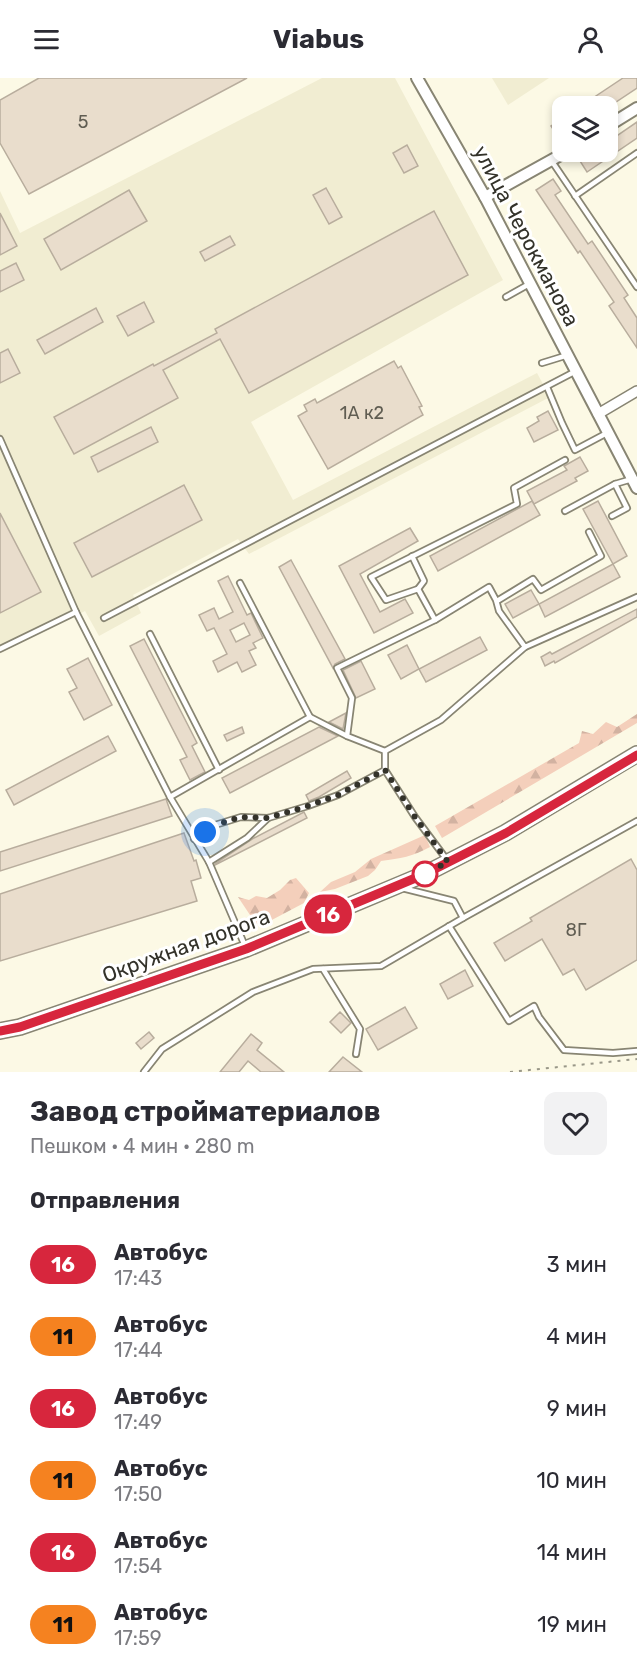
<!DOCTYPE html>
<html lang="ru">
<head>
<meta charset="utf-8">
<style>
  :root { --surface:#fff; --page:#f2f2f3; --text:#2b2b33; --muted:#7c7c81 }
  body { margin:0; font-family:Rubik,sans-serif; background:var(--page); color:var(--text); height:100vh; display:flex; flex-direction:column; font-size:22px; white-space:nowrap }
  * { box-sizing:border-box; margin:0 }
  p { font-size:20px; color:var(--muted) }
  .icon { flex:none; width:33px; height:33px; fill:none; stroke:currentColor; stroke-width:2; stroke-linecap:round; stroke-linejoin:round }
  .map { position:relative; height:994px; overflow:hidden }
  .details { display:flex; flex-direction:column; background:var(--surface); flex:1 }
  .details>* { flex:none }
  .badge { padding:0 12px; border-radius:20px; font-size:21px; line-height:39px }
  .buttons { position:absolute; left:552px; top:18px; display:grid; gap:12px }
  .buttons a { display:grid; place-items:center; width:66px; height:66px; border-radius:12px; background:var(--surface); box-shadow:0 3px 9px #0003; font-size:30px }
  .you { position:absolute; width:30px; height:30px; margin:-15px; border:4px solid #fff; border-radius:50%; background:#1a73e8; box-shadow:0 0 0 9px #1a73e833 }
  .map>.badge { position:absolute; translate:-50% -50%; box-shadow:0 0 0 3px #fff }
  h2 { padding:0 30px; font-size:22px; line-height:54px }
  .round { display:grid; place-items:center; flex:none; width:63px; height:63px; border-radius:12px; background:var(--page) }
  .head { display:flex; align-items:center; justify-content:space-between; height:102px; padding:0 30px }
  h1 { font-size:28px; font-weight:700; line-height:45px }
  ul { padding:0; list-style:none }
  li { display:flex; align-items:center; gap:18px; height:72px; padding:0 30px }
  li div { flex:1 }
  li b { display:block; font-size:22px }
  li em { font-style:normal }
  li .badge { min-width:66px; font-weight:700; text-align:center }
  header { display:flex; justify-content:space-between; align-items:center; height:78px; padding:0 30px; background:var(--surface); font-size:27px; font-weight:700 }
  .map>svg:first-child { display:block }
</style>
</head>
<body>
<header><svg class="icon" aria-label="menu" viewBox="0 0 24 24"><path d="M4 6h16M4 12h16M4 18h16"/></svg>Viabus<svg class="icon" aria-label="person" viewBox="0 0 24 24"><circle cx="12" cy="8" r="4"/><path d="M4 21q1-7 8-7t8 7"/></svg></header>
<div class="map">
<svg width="637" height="994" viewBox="0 0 637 994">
  <defs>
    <pattern id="forest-firs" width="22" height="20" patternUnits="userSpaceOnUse" patternTransform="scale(1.5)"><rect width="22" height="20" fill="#f4cfbb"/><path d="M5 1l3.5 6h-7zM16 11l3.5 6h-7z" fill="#d2b2a1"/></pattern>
  </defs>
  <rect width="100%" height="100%" fill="#fcf9e5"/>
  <g fill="#f1edd2">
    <polygon points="322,0 395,0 503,202 251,344 293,422 537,295 550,319 249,476 238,461 133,517 141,535 99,558 85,533 0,575 0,113 20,155"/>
    <polygon points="492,0 549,0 508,27"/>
  </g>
  <g fill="url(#forest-firs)">
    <polygon points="637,636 637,645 442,760 435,748 579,665 582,653 593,656 606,644 617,649"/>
    <path d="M425,757L430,769C412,779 401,780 381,783L375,792L368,798L335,811L320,814L331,804L355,794L371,781Z"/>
    <polygon points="296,800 309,815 304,825 268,844 256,846 238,819 249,822 256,818 267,820 280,812 290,802"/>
  </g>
  <g fill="#e9ddcc" stroke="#b8ad9d" stroke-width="1.5" fill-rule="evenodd">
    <polygon points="39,0 247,0 29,116 0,65 0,22"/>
    <polygon points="623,0 637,0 637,10 610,28 581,28"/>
    <polygon points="562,41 562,65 551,48"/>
    <polygon points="637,44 637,60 587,94 580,83 594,74 608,74 608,64"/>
    <polygon points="407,67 418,88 404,95 393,75"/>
    <polygon points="553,101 561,113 555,117 588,166 592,163 628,217 624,220 637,240 637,270 609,228 614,224 580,173 578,175 536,112"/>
    <polygon points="326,110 342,139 329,146 313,117"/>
    <polygon points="129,112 147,143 61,192 44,161"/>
    <polygon points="434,133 468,197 249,315 220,261 163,292 178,320 74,376 54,339 153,286 154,288 217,255 215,251"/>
    <polygon points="0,135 17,168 0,177"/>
    <polygon points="230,158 235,167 205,183 200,174"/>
    <polygon points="16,185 24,202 0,214 0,193"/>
    <polygon points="144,224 154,244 128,258 117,238"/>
    <polygon points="96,230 103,244 45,276 37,262"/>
    <polygon points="8,271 20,295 0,305 0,275"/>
    <polygon points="394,283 398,290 401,288 422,328 419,329 423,337 328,391 298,338 307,333 304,327 315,321 317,325"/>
    <polygon points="548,333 558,352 534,364 527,350 539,343 537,339"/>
    <polygon points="151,349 158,364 98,394 91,379"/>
    <polygon points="580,379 588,393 575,400 577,403 534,426 527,413 567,392 564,388"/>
    <polygon points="184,407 202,442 92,499 74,465"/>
    <polygon points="532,423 540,437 438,493 430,478"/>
    <polygon points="598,423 627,478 613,486 583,431"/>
    <polygon points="0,435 41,514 0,535"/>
    <polygon points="410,450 418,463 360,496 380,534 405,521 413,535 374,555 339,488"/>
    <polygon points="291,482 345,581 335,586 333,590 279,489"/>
    <polygon points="613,486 620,499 545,539 539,526"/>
    <path d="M228,498L247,537L251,535L263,560L253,565L256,570L249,573L256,587L242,594L237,584L218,594L213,583L227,576L214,550L207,553L199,537L214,530L219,541L233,534L218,503ZM244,545L250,557L236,564L230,552Z"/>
    <polygon points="531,512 539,526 513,540 505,526"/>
    <polygon points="637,531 637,539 555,585 554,583 545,588 541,579 550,574 552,576"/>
    <polygon points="480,559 487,572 426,604 419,591"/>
    <polygon points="144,561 197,665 192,668 205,694 190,702 180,682 187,679 130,568"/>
    <polygon points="407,567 419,591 401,601 388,577"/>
    <polygon points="88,580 112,627 84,642 69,614 77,610 67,591"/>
    <polygon points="361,583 375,611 356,620 343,592"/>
    <polygon points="346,635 343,651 329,644"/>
    <polygon points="242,649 244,655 227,663 224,657"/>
    <polygon points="319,649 338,658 230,715 222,700"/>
    <polygon points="108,658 116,673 14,727 6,712"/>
    <polygon points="347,693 351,700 319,719 309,723 306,717"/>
    <polygon points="166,721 172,738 0,793 0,774"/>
    <polygon points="304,734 307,740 215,787 215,786 254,760"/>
    <polygon points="184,755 194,783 196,782 201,800 191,803 197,823 0,883 0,816"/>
    <polygon points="631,781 637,792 637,882 586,912 574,891 563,897 542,861 505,883 494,865 532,843 530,840"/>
    <polygon points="465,892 473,908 448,921 440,906"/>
    <polygon points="405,929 417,950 378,972 366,951"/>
    <polygon points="340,934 351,945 341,955 330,944"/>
    <polygon points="149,954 154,960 141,971 136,965"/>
    <polygon points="251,956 262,965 257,972 284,994 261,994 248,983 239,994 220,994"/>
    <polygon points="343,979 362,994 329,994"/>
  </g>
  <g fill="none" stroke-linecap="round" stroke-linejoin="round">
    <defs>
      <g id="service">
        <polyline points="551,82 637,209"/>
        <polyline points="575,118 637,75"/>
        <polyline points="506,219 531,205"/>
        <polyline points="542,285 568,277"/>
        <polyline points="547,309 562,345 575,372 607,355"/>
        <polyline points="0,361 76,534 170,719 209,784 245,868"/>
        <polyline points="565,382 514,410 517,426 371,499 386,522 418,511 435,542 489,509 496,522 499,533 525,569 637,519"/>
        <polyline points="615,406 632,401"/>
        <polyline points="565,433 615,406 627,430 612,438"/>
        <polyline points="412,478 424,503 418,511"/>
        <polyline points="240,505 310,639 347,658"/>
        <polyline points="497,523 533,501 541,512 601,478 589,454"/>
        <polyline points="104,540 576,293"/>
        <polyline points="435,542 337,590 352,620 347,658 385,673 385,692 415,739 447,782"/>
        <polyline points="150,556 219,692"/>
        <polyline points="0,571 76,534"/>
        <polyline points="385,673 441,642 525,569"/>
        <polyline points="170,719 310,639"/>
        <polyline points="194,761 215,747 241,739 268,740 308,728 338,717 385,692"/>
        <polyline points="209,784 247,760 268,740"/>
        <polyline points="463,840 637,743"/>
        <polyline points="449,848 509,943 534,928 539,939 564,972 613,975 637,973"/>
        <polyline points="323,891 360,951 356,976"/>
        <polyline points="144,994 162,971 253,914 313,891 381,888 463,840 454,823 402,810"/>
      </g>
      <polyline id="minor" points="598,336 637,313"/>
      <g id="tertiary">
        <polyline points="417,0 485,119 637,410"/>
        <polyline points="608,48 637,30"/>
        <polyline points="485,119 566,74"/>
      </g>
      <polyline id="trunk" points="0,953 20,949 246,871 425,796 505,755 637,676"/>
    </defs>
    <use href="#service" stroke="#888573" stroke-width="8"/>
    <use href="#minor" stroke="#888573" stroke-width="12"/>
    <use href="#tertiary" stroke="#888573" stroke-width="14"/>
    <use href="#trunk" stroke="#888573" stroke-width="18"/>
    <use href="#service" stroke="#fff" stroke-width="4.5"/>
    <use href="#minor" stroke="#fff" stroke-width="9"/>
    <use href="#tertiary" stroke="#fff" stroke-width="10"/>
    <use href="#trunk" stroke="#fff" stroke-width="15"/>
    <polyline stroke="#999788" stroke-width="2" stroke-dasharray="3 6" stroke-linecap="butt" points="510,994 637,981"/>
  </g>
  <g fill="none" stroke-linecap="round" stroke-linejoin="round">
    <defs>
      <polyline id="line" points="0,953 20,949 246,871 425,796 506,755 637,677"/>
    </defs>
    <use href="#line" stroke="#fff" stroke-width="14"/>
    <use href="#line" stroke="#d7263d" stroke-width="9"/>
    <polyline stroke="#33322a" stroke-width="6" stroke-dasharray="0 10.8" points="205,754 215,747 241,739 268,740 308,728 338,717 385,692 415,739 448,784 425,796"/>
  </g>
  <circle fill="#fff" stroke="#d7263d" stroke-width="3" cx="425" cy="796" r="12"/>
  <g text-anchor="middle" stroke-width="6" stroke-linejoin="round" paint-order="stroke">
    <g font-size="18" fill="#605d52">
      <text x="83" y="50">5</text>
      <text x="362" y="341">1А к2</text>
      <text x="576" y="858">8Г</text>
    </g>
    <g font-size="21" fill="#33322a" stroke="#fff">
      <text transform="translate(526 158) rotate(62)" y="7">улица Черокманова</text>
      <text transform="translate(186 868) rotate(-20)" y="7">Окружная дорога</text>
    </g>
  </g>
</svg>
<div class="buttons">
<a><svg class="icon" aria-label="layers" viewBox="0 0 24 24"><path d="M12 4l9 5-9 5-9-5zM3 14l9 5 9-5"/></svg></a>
</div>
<div class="you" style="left:205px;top:754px"></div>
<b class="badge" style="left:328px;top:836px;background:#d7263d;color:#fff">16</b>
</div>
<section class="details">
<div class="head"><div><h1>Завод стройматериалов</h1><p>Пешком · 4 мин · 280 m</p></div><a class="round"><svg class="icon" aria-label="heart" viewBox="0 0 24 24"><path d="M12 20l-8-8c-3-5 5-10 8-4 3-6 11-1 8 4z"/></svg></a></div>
<h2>Отправления</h2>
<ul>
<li><span class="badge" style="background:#d7263d;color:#fff">16</span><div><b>Автобус</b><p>17:43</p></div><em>3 мин</em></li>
<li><span class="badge" style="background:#f58220;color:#111">11</span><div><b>Автобус</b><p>17:44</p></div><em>4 мин</em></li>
<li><span class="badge" style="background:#d7263d;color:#fff">16</span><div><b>Автобус</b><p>17:49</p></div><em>9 мин</em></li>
<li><span class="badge" style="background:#f58220;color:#111">11</span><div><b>Автобус</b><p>17:50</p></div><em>10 мин</em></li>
<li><span class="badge" style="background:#d7263d;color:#fff">16</span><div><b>Автобус</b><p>17:54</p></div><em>14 мин</em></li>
<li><span class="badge" style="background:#f58220;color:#111">11</span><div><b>Автобус</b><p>17:59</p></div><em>19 мин</em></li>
</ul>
</section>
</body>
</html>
